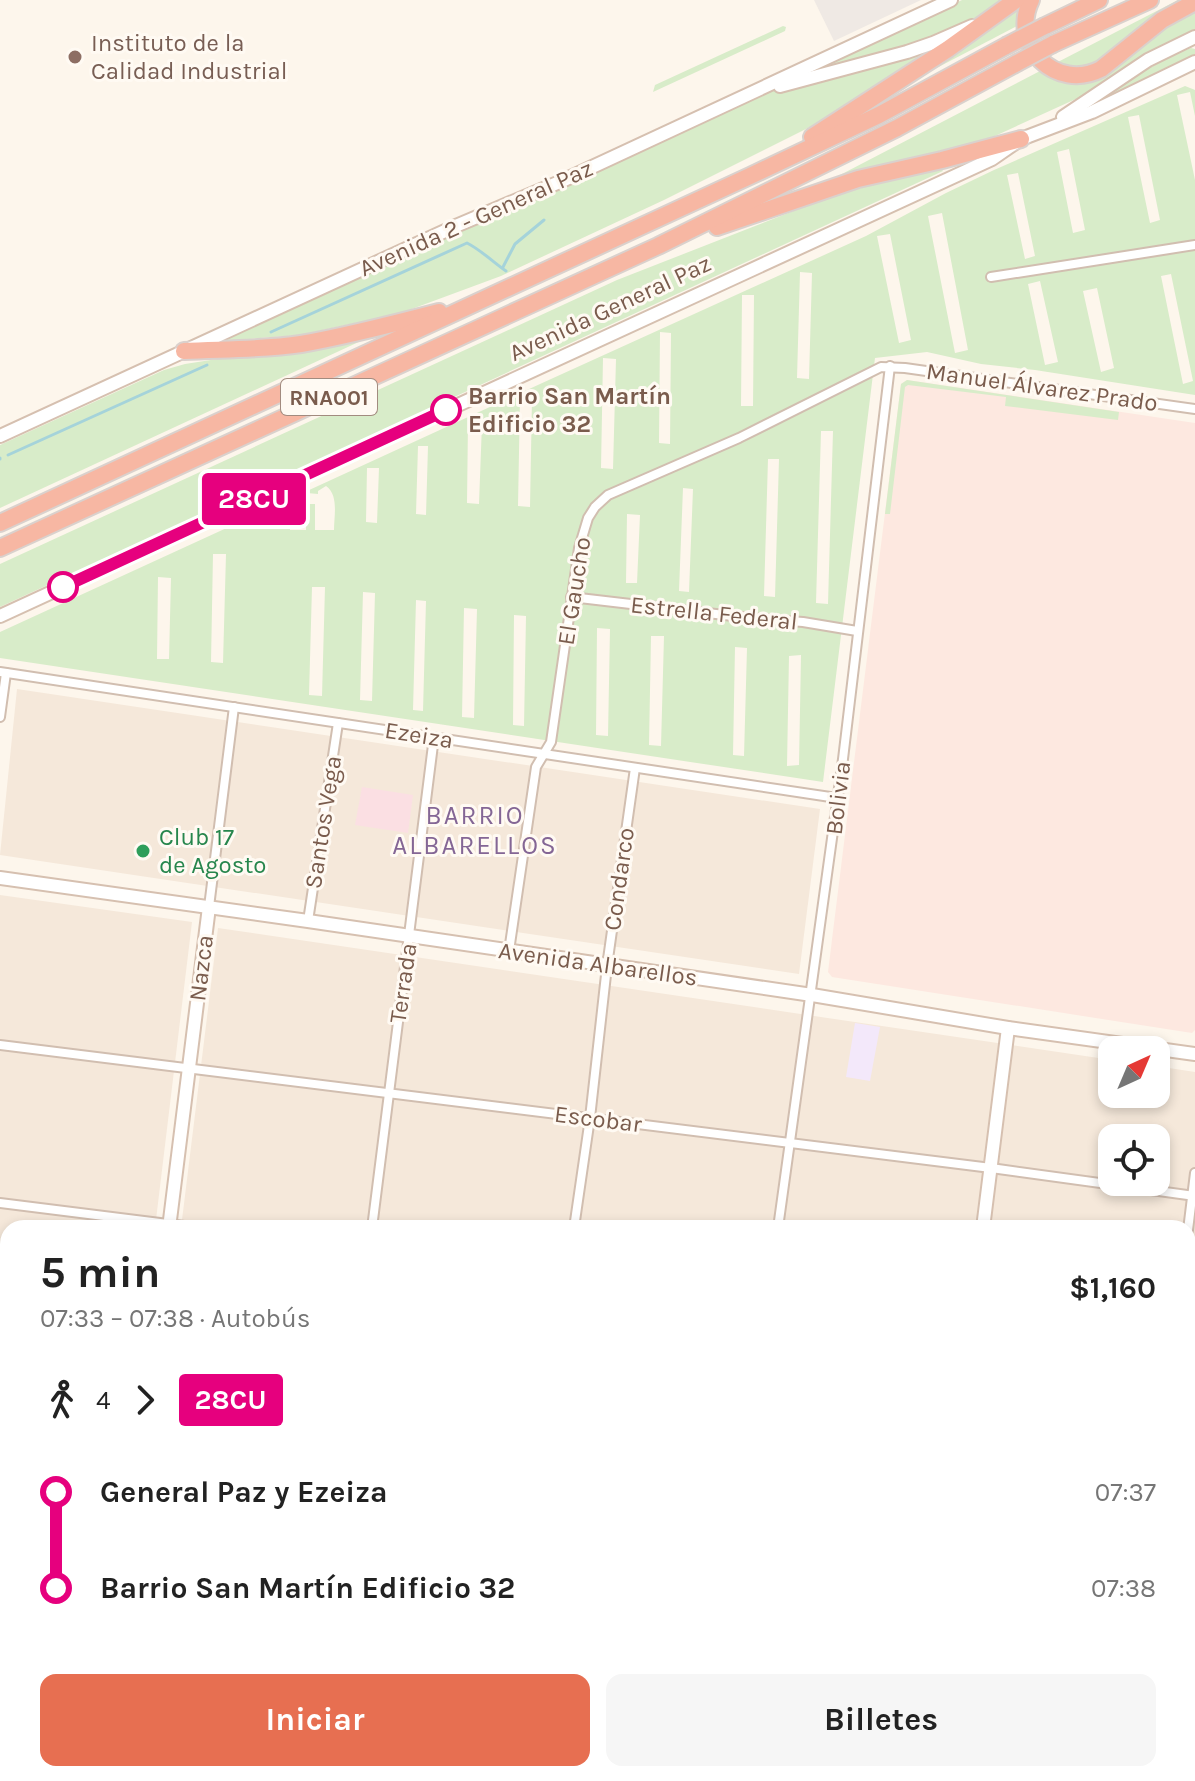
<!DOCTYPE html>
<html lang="es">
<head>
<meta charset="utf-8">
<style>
  :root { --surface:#fff; --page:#f6f6f6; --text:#222; --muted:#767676; --accent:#e76f51 }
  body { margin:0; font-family:Karla,sans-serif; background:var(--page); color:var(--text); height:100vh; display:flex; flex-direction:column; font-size:30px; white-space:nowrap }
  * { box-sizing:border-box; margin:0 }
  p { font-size:26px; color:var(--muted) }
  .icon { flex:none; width:44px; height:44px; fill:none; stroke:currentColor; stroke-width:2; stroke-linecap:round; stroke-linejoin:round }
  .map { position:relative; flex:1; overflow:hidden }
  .drawer { position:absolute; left:0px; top:1220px; width:1196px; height:562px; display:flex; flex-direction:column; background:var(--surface); border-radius:24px 24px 0 0; box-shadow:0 4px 12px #0003 }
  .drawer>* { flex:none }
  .badge { padding:0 16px; border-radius:6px; font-size:28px; line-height:52px }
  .needle { width:52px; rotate:44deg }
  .buttons { position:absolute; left:1098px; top:1036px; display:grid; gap:16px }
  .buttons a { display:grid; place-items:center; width:72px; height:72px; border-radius:16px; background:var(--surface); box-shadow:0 4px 12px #0003; font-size:40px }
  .map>.badge { position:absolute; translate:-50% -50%; box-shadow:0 0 0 4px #fff }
  .legs { display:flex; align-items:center; gap:12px; height:88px; padding:0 40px; font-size:26px }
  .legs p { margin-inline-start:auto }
  .overview { display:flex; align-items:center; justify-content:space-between; height:136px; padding:0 40px }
  h1 { font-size:44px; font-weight:700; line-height:60px }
  .cta { display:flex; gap:16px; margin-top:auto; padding:16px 40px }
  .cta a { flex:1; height:92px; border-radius:16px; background:var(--accent); color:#fff; font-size:32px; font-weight:700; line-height:92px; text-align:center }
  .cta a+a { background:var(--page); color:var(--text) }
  ul { padding:0 40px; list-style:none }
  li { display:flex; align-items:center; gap:28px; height:96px; font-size:30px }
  li i { display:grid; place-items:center; width:12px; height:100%; margin:0 10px; background:currentColor }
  li i::after { content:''; width:20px; height:20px; margin:-10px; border:6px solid; border-radius:50%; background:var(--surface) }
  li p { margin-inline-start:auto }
  li:first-child i { background:linear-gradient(#0000 50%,currentColor 0) }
  li:last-child i { background:linear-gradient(currentColor 50%,#0000 0) }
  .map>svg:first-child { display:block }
</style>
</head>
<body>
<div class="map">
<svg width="1195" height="1781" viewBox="0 0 1195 1781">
  <rect width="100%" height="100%" fill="#fdf6ec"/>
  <g fill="#f5e8da" fill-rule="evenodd">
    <polygon points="17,689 820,809 799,974 0,855"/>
    <polygon points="0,895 192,922 155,1228 8,1228 8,1465 0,1459"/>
    <path d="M218,928L1112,1060V1094H1156V1066L1195,1072V1781H436L389,1774H1188V1228H181ZM1112,1138H1156V1182H1112Z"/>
    <polygon points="0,1560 8,1567 8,1774 86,1774 85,1781 0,1781"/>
    <polygon points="109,1774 304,1774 313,1781 108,1781"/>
  </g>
  <polygon fill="#fde8e0" points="907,380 1195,423 1195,1030 1192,1033 832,977 828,972 901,384"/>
  <polygon fill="#efe9e4" points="814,0 921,0 834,41"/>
  <polygon fill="#f3e8fa" points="855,1023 880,1027 870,1081 846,1077"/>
  <polygon fill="#fbdfe3" points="362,787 413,795 408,833 355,825"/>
  <g fill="#d8ecc9" fill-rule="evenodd">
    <polygon points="962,0 1006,0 974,20 946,33 851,64 834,68 832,62"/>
    <polygon points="1178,0 1179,4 1095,66 1074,69 1054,64"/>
    <polygon points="1016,3 1020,8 1017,26 906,84"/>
    <polygon points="1195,11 1195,30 1148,52 1106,82 1078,98 984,141 960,149 841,178 840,175 1040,71 1064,81"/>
    <polygon points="783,26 786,27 785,31 653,92 655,85"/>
    <path d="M1191,48L1195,49V54L1182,60L1183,63L1108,97L1107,96C1120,82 1172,55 1191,48Z"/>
    <polygon points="935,49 832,116 664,200 501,276 401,313 300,335 223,341 753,97 781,88 867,69"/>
    <path d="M1185,86L1195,90V116L1190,92L1177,95L1195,180V395L1035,370L981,364L927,352L875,358L823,782L0,658V632L540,384L866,236L946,193L994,170ZM1139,115L1160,220L1150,223L1128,117ZM1069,149L1085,230L1073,233L1057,152ZM1018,173L1035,256L1025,259L1007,175ZM942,213L968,350L955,353L928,216ZM890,234L911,340L899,343L877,236ZM800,272L812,273L809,379L797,378ZM1171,274L1193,381L1183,384L1161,276ZM1040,281L1058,362L1045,365L1028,284ZM1097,288L1114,368L1101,372L1083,291ZM742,295H754L753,406H741ZM660,332L671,333L670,444L659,443ZM603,358L616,359L613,469L601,468ZM520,398H532L530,507L518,506ZM468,422L482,423L479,504L467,503ZM821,431H833L828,604L816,603ZM418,446H428L426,515L416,514ZM768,459H779L775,597L764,596ZM367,468H379L377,523L366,522ZM326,486C339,495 334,516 334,530H315V504H306V530H290C291,518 288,500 300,494L306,496L307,493L318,494V491ZM683,488L693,489L689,592L679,591ZM627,514L640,515L637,583H626ZM213,554H226L223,663L211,662ZM158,577L171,578L169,659H157ZM312,587H325L322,696L309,695ZM363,592L375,593L372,701L360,700ZM416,600L426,601L423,711L413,710ZM464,608L477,609L474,718L462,717ZM514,615L526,616L524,726L513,725ZM597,628L610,629L608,736L596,735ZM651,636H664L661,746L649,745ZM735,647L747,648L744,756L733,755ZM801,655L799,765L787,766L789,656Z"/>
    <polygon points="941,168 943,171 0,607 0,564 617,280 819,201 874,184"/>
    <polygon points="361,337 363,340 0,508 0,445 164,370 185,364"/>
    <polygon points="907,380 1119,412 1118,420 1005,406 1006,397 908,385 905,387 890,514 885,514 901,384"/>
  </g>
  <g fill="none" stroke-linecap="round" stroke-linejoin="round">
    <g stroke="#a5d3da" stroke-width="3">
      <polyline points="503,267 515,244 544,220"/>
      <path d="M271,332L467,243C481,250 493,262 506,271"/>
      <polyline points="8,455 207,365"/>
      <polyline points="0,459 0,458"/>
    </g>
    <defs>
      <g id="street">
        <polyline points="991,277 1195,245"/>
        <polyline points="571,597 750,618 803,622 857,631"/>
        <polyline points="0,672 837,798"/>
        <polyline points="0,717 6,673"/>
        <polyline points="209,907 234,707"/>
        <polyline points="308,921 338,723"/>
        <polyline points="509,951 536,767 551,742 579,548 588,518 595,507 608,495 739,438 881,367 905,368 1195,409"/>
        <polyline points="0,1045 991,1168 1195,1196"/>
        <polyline points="0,1203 200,1228"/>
        <polyline points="372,1228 434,737"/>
        <polyline points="574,1228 590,1118 607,966 635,768"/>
        <polyline points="778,1228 843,759 890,366"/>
        <polyline points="1188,1230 1195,1173"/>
        <polyline points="1188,1353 1195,1354"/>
        <polyline points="0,1359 8,1361"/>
        <polyline points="0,1470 8,1477"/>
        <polyline points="1188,1510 1195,1511"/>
        <polyline points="0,1548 8,1555"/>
        <polyline points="1188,1703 1195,1704"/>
        <polyline points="0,1715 8,1716"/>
        <polyline points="286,1774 294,1781"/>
        <polyline points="370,1774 382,1779 397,1781"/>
        <polyline points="505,1775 544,1781"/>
        <polyline points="710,1781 711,1774"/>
        <polyline points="1119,1781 1120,1774"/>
      </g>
      <g id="secondary">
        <polyline points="780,86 907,52 933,43 972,26"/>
        <polyline points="1063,117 1148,60 1195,37"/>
        <polyline points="0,436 458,225 562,181 951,0"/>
        <polyline points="0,616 992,159 1021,139 1092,112 1195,62"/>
        <polyline points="0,878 308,921 812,995 1008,1028 1195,1054"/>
        <polyline points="169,1228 209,907"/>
        <polyline points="983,1228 1008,1028"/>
        <polyline points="99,1781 100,1774"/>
        <polyline points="914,1781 915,1774"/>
      </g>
      <g id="highway">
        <path d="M1031,0C1009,46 1056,92 1101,69L1162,20L1195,2"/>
        <polyline points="1045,26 1099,0"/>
        <polyline points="1053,44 1150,0"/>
        <polyline points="812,137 948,49 1016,0"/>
        <polyline points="717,227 858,179 942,160 1021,139"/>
        <path d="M184,351C223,349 262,350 301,344C347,336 393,324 439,312"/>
        <polyline points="0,523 750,176 879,115 1006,46"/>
        <polyline points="0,548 658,246 897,128 1017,63"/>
      </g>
    </defs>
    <use href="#street" stroke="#d1beb0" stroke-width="12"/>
    <use href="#secondary" stroke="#d6c0b0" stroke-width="16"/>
    <use href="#highway" stroke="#dad1cd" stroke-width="20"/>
    <use href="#street" stroke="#fff" stroke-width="8"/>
    <use href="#secondary" stroke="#fff" stroke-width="12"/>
    <use href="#highway" stroke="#f7b7a3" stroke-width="16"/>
    <g stroke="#b9a8c9" stroke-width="3" stroke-dasharray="12 8" stroke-linecap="butt">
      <polyline points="0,1525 8,1531"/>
      <polyline points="318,1774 327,1781"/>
    </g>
    <defs>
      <g id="highway-bridge">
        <polyline points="1006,46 1045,26"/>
        <polyline points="1017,63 1053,44"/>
      </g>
    </defs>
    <use href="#highway-bridge" stroke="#dad1cd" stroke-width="20" stroke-linecap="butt"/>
    <use href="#highway-bridge" stroke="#f7b7a3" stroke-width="16"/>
  </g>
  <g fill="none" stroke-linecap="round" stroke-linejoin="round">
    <defs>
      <polyline id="line-1" points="63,587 446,410"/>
    </defs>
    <use href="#line-1" stroke="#fff" stroke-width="18"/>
    <use href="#line-1" stroke="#e6007e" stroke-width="12"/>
  </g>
  <circle fill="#8d6e63" stroke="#fffaf3" stroke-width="3" cx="75" cy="57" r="8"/>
  <g fill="#fff" stroke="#e6007e" stroke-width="4">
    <circle cx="446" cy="410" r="14"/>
    <circle cx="63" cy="587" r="14"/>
  </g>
  <circle fill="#2e9e5b" stroke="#fffaf3" stroke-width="3" cx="143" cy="851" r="8"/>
  <g text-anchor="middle" stroke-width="6" stroke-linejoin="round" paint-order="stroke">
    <rect fill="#fffaf3" stroke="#a28b7f" stroke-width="2" x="281" y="379" width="96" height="36" rx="6"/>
    <g font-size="22" font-weight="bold" fill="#7a5c4d">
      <text x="329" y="405">RNA001</text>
    </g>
    <g font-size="24" fill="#785e54" stroke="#fffaf3" text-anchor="start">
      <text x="91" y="51">Instituto de la<tspan x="91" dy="28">Calidad Industrial</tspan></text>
    </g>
    <g font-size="24" fill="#7a5c4d" stroke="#fffaf3">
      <text transform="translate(476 218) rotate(-24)" y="8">Avenida 2 - General Paz</text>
      <text transform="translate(610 308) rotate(-25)" y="8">Avenida General Paz</text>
      <text transform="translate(1042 387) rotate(8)" y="8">Manuel Álvarez Prado</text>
      <text transform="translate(574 591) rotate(-81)" y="8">El Gaucho</text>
      <text transform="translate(714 613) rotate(6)" y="8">Estrella Federal</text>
      <text transform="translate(419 735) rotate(9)" y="8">Ezeiza</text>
      <text transform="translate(838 798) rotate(-83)" y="8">Bolivia</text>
      <text transform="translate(323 822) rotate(-81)" y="8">Santos Vega</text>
      <text transform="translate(619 879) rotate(-82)" y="8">Condarco</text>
      <text transform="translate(598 964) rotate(8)" y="8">Avenida Albarellos</text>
      <text transform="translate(201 968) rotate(-83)" y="8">Nazca</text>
      <text transform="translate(403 983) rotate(-82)" y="8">Terrada</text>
      <text transform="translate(598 1119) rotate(7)" y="8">Escobar</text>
    </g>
    <g font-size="24" font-weight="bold" fill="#7a5c4d" stroke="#fffaf3" text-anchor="start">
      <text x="468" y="404">Barrio San Martín<tspan x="468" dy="28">Edificio 32</tspan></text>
    </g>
    <g font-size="24" fill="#27864d" stroke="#fffaf3" text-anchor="start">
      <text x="159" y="845">Club 17<tspan x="159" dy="28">de Agosto</tspan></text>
    </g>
    <g font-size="26" letter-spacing="2" fill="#846695" stroke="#fffaf3">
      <text x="475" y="824">BARRIO<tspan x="475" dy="30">ALBARELLOS</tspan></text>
    </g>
  </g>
</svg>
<div class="buttons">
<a><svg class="needle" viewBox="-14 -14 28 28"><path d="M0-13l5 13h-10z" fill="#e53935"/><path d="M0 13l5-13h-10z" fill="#767676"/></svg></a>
<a><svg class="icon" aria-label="locate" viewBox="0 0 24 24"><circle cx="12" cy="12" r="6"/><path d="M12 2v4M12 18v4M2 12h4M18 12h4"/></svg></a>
</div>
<b class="badge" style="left:254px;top:499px;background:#e6007e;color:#fff">28CU</b>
<section class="drawer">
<div class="overview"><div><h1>5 min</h1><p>07:33 – 07:38 · Autobús</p></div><b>$1,160</b></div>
<div class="legs"><svg class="icon" aria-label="walk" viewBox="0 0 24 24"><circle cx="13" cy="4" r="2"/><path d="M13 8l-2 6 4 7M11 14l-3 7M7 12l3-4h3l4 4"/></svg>4<svg class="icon" aria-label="forward" viewBox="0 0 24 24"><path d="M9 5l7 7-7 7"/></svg><b class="badge" style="background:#e6007e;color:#fff">28CU</b></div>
<ul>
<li><i style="color:#e6007e"></i><b>General Paz y Ezeiza</b><p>07:37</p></li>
<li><i style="color:#e6007e"></i><b>Barrio San Martín Edificio 32</b><p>07:38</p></li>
</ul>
<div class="cta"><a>Iniciar</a><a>Billetes</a></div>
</section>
</div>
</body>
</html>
